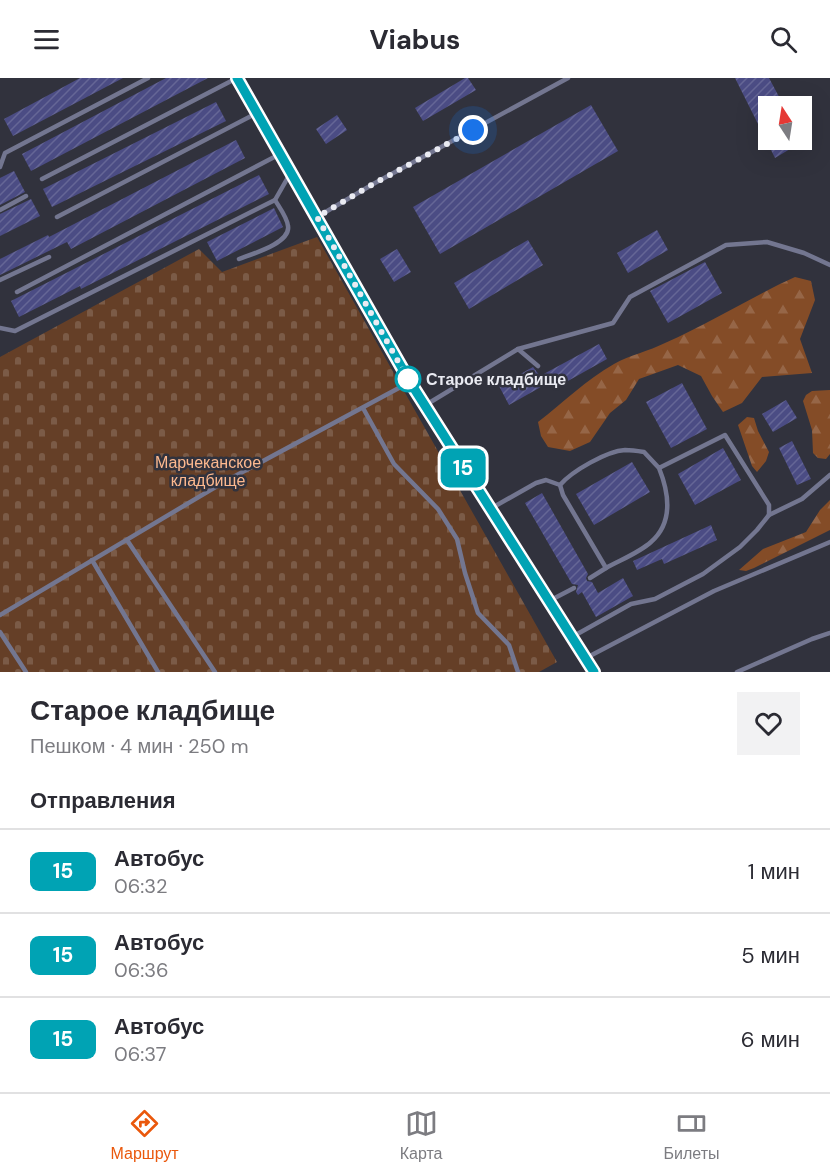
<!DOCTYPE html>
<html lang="ru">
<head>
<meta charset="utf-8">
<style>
  :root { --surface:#fff; --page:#f2f2f3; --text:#2b2b33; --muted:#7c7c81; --line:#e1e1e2; --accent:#ea580c }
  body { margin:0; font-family:"DM Sans",sans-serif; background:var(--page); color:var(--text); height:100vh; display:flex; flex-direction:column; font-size:22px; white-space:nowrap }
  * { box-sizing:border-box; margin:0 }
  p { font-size:20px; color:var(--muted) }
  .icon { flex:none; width:33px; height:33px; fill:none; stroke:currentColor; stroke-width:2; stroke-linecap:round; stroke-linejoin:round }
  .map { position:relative; height:594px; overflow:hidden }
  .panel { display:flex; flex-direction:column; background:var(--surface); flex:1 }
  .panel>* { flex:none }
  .badge { padding:0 12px; border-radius:9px; font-size:21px; line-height:39px }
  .needle { width:39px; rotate:348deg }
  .fabs { position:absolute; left:758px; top:18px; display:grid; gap:12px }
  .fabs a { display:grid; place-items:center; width:54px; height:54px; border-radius:0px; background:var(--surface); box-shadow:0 6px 24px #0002; font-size:30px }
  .you { position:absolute; width:30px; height:30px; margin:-15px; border:4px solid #fff; border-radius:50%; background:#1a73e8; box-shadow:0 0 0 9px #1a73e833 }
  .map>.badge { position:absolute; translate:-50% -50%; box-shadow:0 0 0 3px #fff }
  h2 { padding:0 30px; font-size:22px; line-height:54px }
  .round { display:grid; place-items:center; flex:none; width:63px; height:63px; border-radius:0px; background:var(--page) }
  .head { display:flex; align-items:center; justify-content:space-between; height:102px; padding:0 30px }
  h1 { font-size:28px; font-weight:700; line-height:45px }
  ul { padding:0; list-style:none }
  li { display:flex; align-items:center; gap:18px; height:84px; padding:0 30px; border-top:2px solid var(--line) }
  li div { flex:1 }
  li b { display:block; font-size:22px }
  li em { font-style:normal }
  li .badge { min-width:66px; font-weight:700; text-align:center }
  header { display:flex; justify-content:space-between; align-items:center; height:78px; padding:0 30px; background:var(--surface); font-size:27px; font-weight:700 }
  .menu { display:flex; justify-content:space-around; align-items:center; height:84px; border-top:2px solid var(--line); background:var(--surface); font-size:16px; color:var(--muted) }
  .menu a { display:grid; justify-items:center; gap:3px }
  .menu .selected { color:var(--accent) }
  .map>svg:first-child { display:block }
</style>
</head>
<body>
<header><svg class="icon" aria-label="menu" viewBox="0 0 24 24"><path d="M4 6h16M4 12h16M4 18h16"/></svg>Viabus<svg class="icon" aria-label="search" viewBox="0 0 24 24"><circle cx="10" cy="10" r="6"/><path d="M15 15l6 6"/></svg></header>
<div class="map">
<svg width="830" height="594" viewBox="0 0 830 594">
  <defs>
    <pattern id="forest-firs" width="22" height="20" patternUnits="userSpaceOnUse" patternTransform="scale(1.5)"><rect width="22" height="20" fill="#844c27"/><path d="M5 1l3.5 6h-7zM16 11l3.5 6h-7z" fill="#966647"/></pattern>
    <pattern id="cemetery-stones" width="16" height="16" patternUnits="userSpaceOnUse" patternTransform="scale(1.5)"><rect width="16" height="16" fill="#653f27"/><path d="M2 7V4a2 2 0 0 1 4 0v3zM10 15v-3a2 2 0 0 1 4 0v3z" fill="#7b5b47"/></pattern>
    <pattern id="building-hatch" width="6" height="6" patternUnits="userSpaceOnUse" patternTransform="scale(1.5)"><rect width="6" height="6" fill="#4b4c84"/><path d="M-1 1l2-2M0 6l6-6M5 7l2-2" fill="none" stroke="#656696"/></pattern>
  </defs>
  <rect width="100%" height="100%" fill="#31323d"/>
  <g fill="url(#forest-firs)">
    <path d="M795,199L811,203L815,222L800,261L812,295L762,299L742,325L723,334L712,318L701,298L678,287L639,301L626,322L610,335L590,364L570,373L548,369L541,358L538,344C564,324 586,302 614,286C630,277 649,273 665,265C710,245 751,219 795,199Z"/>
    <polygon points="830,312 830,376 826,381 818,380 813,375 812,352 803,323 806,317 812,313"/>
    <polygon points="747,339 754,340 758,353 769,374 766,383 757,394 752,388 738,347"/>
    <polygon points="830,422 830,452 754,490 746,493 739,492 763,471 806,454 820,432"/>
  </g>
  <polygon fill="url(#cemetery-stones)" points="317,159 557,584 539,594 0,594 0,279 199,171 222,194"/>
  <g fill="url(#building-hatch)">
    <polygon points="80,0 123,0 13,58 4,41"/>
    <polygon points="166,0 208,0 31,93 22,76"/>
    <polygon points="465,0 468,0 476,12 423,43 415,30"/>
    <polygon points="735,0 769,0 784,28 768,28 768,62 805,62 775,80"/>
    <polygon points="216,24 226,43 52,129 43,111"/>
    <polygon points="591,27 618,73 440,176 413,129"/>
    <polygon points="337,37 347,52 326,66 316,51"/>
    <polygon points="236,62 245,80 71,171 67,164 0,197 0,181 48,157 49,159"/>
    <polygon points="14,93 25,114 0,127 0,100"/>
    <polygon points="259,97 269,116 81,211 80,208 19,239 11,223"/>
    <polygon points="31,121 40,138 0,158 0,136"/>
    <polygon points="274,130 283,149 217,183 207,164"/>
    <polygon points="657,152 668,172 628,195 617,175"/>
    <polygon points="528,162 543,187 469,231 454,205"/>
    <polygon points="397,171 411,194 394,204 380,181"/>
    <polygon points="705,184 722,215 668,245 650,213"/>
    <polygon points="599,266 607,281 559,308 555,301 509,327 499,308 533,289 540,298"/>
    <polygon points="682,305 707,351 671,370 646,324"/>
    <polygon points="786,322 797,340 773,354 762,336"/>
    <polygon points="792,363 811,401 797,407 779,370"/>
    <polygon points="723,370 741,402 695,427 678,396"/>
    <polygon points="632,384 650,414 594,447 576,416"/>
    <polygon points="542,415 588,496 586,500 587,503 592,504 598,515 623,500 633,518 596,539 582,514 578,517 576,514 578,507 572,506 525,425"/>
    <polygon points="711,447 717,462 664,486 662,481 637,492 633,483"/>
  </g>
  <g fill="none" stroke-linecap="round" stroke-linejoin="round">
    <g stroke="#737690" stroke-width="4.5">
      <polyline points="0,89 5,75 148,0"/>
      <polyline points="42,101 237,0"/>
      <polyline points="0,132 26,118"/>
      <polyline points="57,139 257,35"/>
      <polyline points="317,139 375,105 568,0"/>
      <path d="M239,181C252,176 291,165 288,148C287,139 279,129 275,122"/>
      <polyline points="0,202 49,179"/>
      <polyline points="17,214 280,76"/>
      <polyline points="0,250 15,253 275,122 291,94"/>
      <polyline points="518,271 613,245 630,219 726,167 767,164 804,175 830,187"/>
      <polyline points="424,328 518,271 538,288"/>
      <polyline points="363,330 394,386 438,431 457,461 465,495 478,535 509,567 518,594"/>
      <polyline points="490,431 536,405 546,402 560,407"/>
      <polyline points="769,437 802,421 830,397"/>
      <polyline points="127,462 215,594"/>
      <polyline points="92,482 158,594"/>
      <polyline points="590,500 606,490"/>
      <polyline points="549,523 574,510"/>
      <polyline points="0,537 224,404 410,304"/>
      <polyline points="0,554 26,594"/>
      <path d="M572,559L631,526L655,521L703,496L740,469L757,452L769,437V427L725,357L659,390L644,374C638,373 632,372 625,372C607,373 572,393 560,407L563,417L606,490C620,482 639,475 651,464C674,444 669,415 659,390"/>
      <polyline points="586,580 714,513 830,464"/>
      <polyline points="737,594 812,561 830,555"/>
    </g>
    <polyline stroke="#737690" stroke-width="9" points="237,0 408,301 446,364 594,594"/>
  </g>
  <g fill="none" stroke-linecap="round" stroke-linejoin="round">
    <defs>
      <polyline id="line" points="237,0 410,304 594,594"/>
    </defs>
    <use href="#line" stroke="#fff" stroke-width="14"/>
    <use href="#line" stroke="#00a3b4" stroke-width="9"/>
    <polyline stroke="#eaebf2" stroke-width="6" stroke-dasharray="0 10.8" points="408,301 317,139 375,105 473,52"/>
  </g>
  <circle fill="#fff" stroke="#00a3b4" stroke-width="3" cx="408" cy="301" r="12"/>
  <g text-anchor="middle" stroke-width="5" stroke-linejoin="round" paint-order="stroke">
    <g font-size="16" font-weight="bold" fill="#eaebf2" stroke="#31323d" text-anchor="start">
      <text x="426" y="307">Старое кладбище</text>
    </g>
    <g font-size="16" fill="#fdb98f" stroke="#31323d">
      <text x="208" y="390">Марчеканское<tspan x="208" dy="18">кладбище</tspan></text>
    </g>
  </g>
</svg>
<div class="fabs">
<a><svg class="needle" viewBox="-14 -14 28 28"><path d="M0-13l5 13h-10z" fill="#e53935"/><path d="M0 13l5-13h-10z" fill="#7c7c81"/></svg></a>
</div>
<div class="you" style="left:473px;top:52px"></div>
<b class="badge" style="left:463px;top:390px;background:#00a3b4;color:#fff">15</b>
</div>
<section class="panel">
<div class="head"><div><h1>Старое кладбище</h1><p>Пешком · 4 мин · 250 m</p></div><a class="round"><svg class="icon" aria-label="heart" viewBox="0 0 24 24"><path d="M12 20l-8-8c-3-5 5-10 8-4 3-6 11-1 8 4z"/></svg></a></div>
<h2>Отправления</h2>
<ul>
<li><span class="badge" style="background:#00a3b4;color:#fff">15</span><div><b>Автобус</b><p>06:32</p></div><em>1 мин</em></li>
<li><span class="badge" style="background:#00a3b4;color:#fff">15</span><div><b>Автобус</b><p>06:36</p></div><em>5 мин</em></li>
<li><span class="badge" style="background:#00a3b4;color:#fff">15</span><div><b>Автобус</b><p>06:37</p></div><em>6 мин</em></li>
</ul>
</section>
<nav class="menu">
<a class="selected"><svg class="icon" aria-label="directions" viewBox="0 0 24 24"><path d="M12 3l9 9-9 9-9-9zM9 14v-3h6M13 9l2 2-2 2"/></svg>Маршрут</a>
<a><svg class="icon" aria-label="map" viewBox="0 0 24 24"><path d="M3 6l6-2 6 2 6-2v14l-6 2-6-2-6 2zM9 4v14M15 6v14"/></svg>Карта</a>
<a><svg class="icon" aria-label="tickets" viewBox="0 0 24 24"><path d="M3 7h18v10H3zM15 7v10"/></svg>Билеты</a>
</nav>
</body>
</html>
